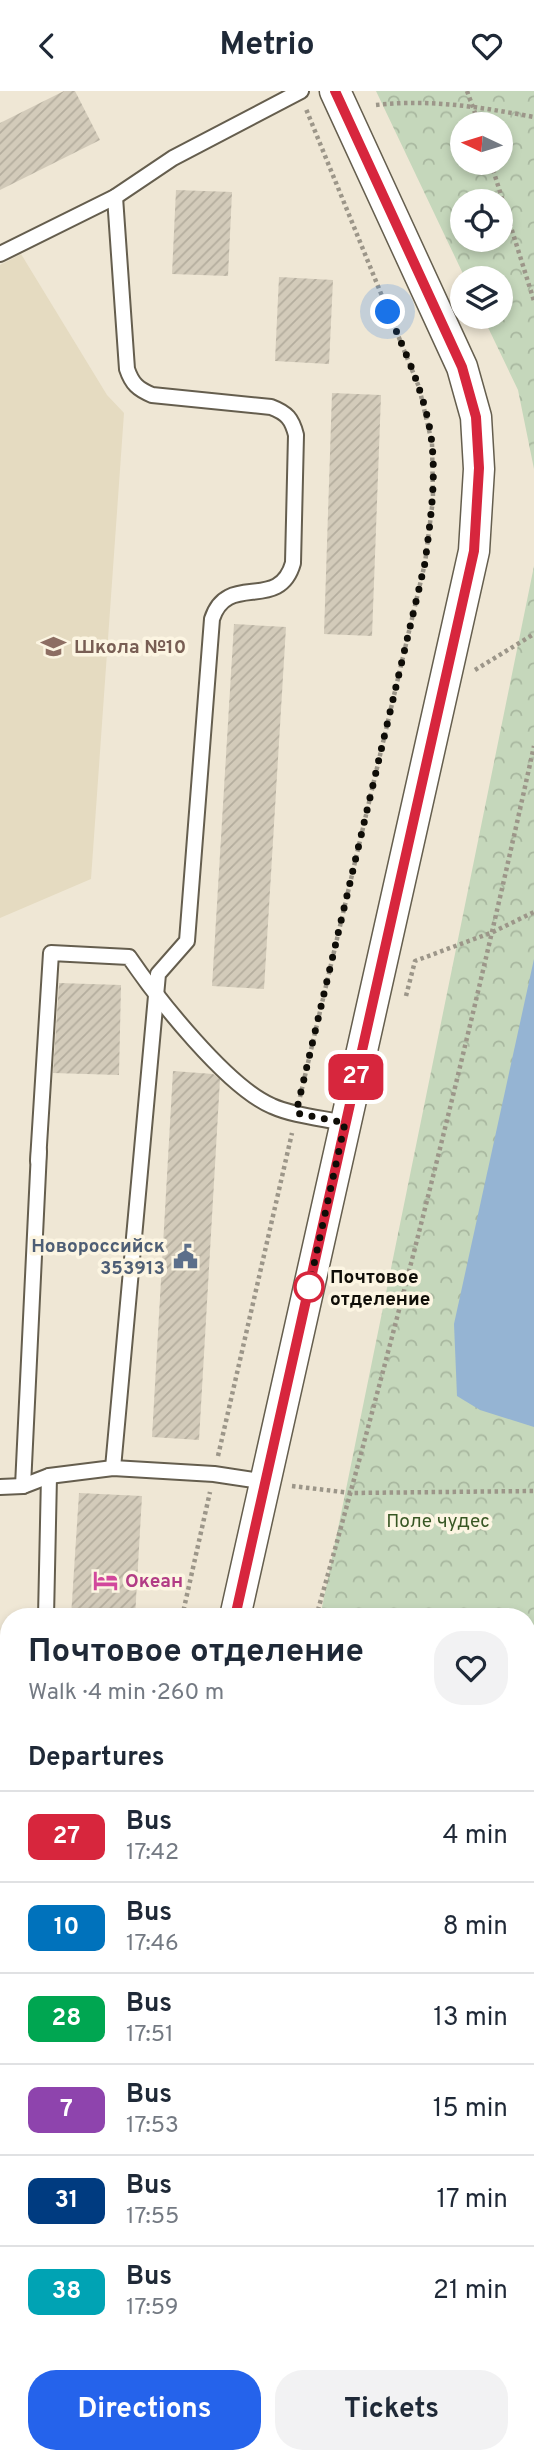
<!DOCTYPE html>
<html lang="en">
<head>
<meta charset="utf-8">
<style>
  :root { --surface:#fff; --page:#f2f2f3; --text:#1f2937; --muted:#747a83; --line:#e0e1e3; --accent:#2563eb }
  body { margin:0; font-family:Overpass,sans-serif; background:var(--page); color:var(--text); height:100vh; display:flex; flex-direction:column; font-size:26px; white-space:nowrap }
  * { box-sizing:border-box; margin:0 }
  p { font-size:23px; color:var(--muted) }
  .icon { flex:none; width:38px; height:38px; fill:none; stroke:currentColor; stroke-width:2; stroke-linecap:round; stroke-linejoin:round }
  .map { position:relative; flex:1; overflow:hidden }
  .sheet { position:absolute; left:0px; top:1517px; width:536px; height:856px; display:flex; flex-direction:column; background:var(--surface); border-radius:28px 28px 0 0; box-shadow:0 4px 10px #0003 }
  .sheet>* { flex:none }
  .badge { padding:0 14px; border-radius:10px; font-size:24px; line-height:46px }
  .needle { width:46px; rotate:274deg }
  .controls { position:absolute; left:450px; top:21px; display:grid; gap:14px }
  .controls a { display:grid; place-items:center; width:63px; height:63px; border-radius:50%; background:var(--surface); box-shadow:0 4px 10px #0003; font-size:35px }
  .you { position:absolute; width:35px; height:35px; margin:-18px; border:5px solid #fff; border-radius:50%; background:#1a73e8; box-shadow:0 0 0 10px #1a73e833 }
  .map>.badge { position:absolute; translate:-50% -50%; box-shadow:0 0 0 4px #fff }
  h2 { padding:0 28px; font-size:26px; line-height:63px }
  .round { display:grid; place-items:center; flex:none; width:74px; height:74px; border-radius:28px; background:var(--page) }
  .overview { display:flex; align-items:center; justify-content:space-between; height:119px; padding:0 28px }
  h1 { font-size:33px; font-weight:700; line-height:52px }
  .primary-button { display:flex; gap:14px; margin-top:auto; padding:14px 28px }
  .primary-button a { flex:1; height:80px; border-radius:28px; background:var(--accent); color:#fff; font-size:28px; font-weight:700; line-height:80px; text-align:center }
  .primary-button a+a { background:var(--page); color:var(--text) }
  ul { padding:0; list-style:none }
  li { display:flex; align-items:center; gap:21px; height:91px; padding:0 28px; border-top:2px solid var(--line) }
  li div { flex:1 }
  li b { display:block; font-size:26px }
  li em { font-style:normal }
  li .badge { min-width:77px; font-weight:700; text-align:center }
  header { display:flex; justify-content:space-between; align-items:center; height:91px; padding:0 28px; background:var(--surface); font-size:32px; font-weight:700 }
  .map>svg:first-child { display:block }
</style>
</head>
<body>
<header><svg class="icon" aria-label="back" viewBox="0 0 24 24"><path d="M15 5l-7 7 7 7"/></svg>Metrio<svg class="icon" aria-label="heart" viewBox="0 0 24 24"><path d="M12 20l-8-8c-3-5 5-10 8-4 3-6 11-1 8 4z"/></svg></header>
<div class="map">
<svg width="534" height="2372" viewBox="0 0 534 2372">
  <defs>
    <pattern id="park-crowns" width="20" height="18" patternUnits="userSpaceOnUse" patternTransform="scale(1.75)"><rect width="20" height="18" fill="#c5d7bb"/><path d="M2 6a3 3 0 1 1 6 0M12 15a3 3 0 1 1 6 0" fill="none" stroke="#a8b79f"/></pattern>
    <pattern id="building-hatch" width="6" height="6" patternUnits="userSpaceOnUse" patternTransform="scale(1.75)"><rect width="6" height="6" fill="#d3cbba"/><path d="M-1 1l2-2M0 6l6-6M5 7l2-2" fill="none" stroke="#b4ad9e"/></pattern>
  </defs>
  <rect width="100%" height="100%" fill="#efe7d5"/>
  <g fill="#e5dbc1">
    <polygon points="21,163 107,304 124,322 91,788 0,827 0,174"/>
    <polygon points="527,1961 534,1961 534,2372 58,2372 60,2364 527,2364"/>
  </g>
  <g fill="url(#park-crowns)" fill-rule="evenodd">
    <path d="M376,0H534V378L518,299L483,226H500V187H465ZM462,33H500V72H462ZM462,110H500V149H462Z"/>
    <polygon points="534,475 534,1986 527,1986 527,1526 320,1526"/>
  </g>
  <polygon fill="#95b4d3" points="534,868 534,1336 480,1319 457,1305 454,1233"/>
  <g fill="url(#building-hatch)">
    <polygon points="64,0 75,0 100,49 0,99 0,32"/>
    <polygon points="176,99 232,101 228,185 172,183"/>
    <polygon points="279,186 333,189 329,273 275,270"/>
    <polygon points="332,302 381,304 372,545 324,543"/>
    <polygon points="234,533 286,536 264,898 212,895"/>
    <polygon points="59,892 121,894 119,984 53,982"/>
    <polygon points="173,980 213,983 220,988 199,1349 152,1346"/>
    <polygon points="79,1402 142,1405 135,1526 71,1526"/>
  </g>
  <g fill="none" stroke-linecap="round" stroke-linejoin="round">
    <defs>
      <g id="lane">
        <polyline points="0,163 115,106 173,67 301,0"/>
        <path d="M38,1070L51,862L129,866C157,907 227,996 272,1015C294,1025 322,1027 345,1032"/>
        <path d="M113,1377L158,883L187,850L212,528C227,480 279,522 293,472L296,344C292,328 287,322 271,316L152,304C138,298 132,293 127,278L115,106"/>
        <polyline points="23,1395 39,1060"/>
        <polyline points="0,1396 23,1395 49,1385 113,1377 214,1383 267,1391"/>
        <polyline points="46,1526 49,1385"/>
        <polyline points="0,1609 9,1610"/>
        <polyline points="0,1909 9,1910"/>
        <polyline points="527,2016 534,2015"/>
        <polyline points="527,2085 534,2085"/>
        <polyline points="527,2280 534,2280"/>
      </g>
      <g id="street">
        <polyline points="235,1526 474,460 479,378 476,326 462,276 335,0"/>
        <polyline points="40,2372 41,2364"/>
      </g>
    </defs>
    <use href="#lane" stroke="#655e4e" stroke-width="18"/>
    <use href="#street" stroke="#655e4e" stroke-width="33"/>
    <g stroke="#9c9689" stroke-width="4.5" stroke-dasharray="3.5 3.5" stroke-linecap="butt">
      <polyline points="467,0 479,33"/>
      <path d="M376,14C431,8 480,16 534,26"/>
      <polyline points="491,72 534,210"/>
      <polyline points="475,579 534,543"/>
      <polyline points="406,905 415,870 493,841 534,821"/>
      <polyline points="300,1006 425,472 433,408 432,352 419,296 306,18"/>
      <polyline points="218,1365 292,1042"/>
      <polyline points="292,1395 351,1402 534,1400"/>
      <polyline points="182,1526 210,1401"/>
      <path d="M316,1526C397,1238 470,947 534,655"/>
      <polyline points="527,1703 534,1685"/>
      <polyline points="527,2186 534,2187"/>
      <polyline points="0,2323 9,2285"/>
      <polyline points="148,2372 150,2364"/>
      <polyline points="295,2372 295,2364"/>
      <polyline points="416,2372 417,2364"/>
    </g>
    <use href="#lane" stroke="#fff" stroke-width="14"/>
    <use href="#street" stroke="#fff" stroke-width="30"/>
  </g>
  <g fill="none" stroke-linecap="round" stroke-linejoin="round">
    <defs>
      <polyline id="line" points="235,1526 474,460 479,377 476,326 462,276 335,0"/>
    </defs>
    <use href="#line" stroke="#fff" stroke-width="16"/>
    <use href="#line" stroke="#d7263d" stroke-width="10"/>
    <path stroke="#0f0d07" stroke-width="7" stroke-dasharray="0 12.6" d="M309,1196L345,1032L296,1022L425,472C430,432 436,393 432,353C427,307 406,263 388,221"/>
  </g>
  <defs>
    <symbol id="school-bare" viewBox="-9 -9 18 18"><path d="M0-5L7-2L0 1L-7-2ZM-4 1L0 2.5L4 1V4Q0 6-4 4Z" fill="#8d6e63" stroke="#fcf5e2" stroke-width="2.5" paint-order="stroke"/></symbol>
    <symbol id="civic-bare" viewBox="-9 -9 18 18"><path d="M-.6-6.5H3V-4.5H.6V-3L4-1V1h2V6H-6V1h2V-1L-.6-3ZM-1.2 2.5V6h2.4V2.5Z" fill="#5c6f8a" stroke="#fcf5e2" stroke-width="2.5" paint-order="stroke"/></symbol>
    <symbol id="hotel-bare" viewBox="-9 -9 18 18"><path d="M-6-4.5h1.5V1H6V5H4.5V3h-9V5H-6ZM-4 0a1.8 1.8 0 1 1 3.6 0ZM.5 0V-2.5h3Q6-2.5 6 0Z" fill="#d1479c" stroke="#fcf5e2" stroke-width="2.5" paint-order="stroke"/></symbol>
  </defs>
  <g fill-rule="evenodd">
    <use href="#school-bare" x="36" y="538" width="35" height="35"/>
    <use href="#civic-bare" x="168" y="1148" width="35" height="35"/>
    <use href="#hotel-bare" x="88" y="1472" width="35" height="35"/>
  </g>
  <circle fill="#fff" stroke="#d7263d" stroke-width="3.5" cx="309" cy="1196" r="14"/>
  <g text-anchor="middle" stroke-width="7" stroke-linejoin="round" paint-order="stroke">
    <g font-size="19" font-weight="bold" fill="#785e54" stroke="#fcf5e2" text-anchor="start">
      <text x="74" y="562">Школа №10</text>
    </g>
    <g font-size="19" font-weight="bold" fill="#4e5e75" stroke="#fcf5e2" text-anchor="end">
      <text x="165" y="1161">Новороссийск<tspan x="165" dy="22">353913</tspan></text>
    </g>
    <g font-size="19" font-weight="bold" fill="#0f0d07" stroke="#fcf5e2" text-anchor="start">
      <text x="330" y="1192">Почтовое<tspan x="330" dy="22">отделение</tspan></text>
    </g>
    <g font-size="19" fill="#385724" stroke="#fcf5e2">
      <text x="438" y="1436">Поле чудес</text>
    </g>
    <g font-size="19" font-weight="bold" fill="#b23c85" stroke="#fcf5e2" text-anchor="start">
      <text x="125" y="1496">Океан</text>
    </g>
  </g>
</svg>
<div class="controls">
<a><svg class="needle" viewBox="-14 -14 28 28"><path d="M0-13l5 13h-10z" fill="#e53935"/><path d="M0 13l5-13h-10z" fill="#747a83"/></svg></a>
<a><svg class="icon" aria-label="locate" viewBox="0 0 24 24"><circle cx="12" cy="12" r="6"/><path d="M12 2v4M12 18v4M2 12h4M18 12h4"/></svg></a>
<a><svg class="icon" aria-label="layers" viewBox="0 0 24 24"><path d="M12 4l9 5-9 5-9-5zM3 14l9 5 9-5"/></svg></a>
</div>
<div class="you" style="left:388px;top:221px"></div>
<b class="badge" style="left:356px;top:986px;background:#d7263d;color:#fff">27</b>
<section class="sheet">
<div class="overview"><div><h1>Почтовое отделение</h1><p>Walk · 4 min · 260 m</p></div><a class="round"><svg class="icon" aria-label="heart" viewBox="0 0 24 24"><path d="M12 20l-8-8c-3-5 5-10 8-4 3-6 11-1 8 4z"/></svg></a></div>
<h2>Departures</h2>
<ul>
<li><span class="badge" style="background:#d7263d;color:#fff">27</span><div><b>Bus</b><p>17:42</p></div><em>4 min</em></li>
<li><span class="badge" style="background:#0072bc;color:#fff">10</span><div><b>Bus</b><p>17:46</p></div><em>8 min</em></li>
<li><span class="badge" style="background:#00a651;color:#fff">28</span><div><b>Bus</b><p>17:51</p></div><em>13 min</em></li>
<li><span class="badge" style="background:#8e44ad;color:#fff">7</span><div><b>Bus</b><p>17:53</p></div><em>15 min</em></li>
<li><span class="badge" style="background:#003b80;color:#fff">31</span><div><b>Bus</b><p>17:55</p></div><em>17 min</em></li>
<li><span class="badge" style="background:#00a3b4;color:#fff">38</span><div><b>Bus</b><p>17:59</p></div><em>21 min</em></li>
</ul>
<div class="primary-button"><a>Directions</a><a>Tickets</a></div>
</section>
</div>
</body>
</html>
